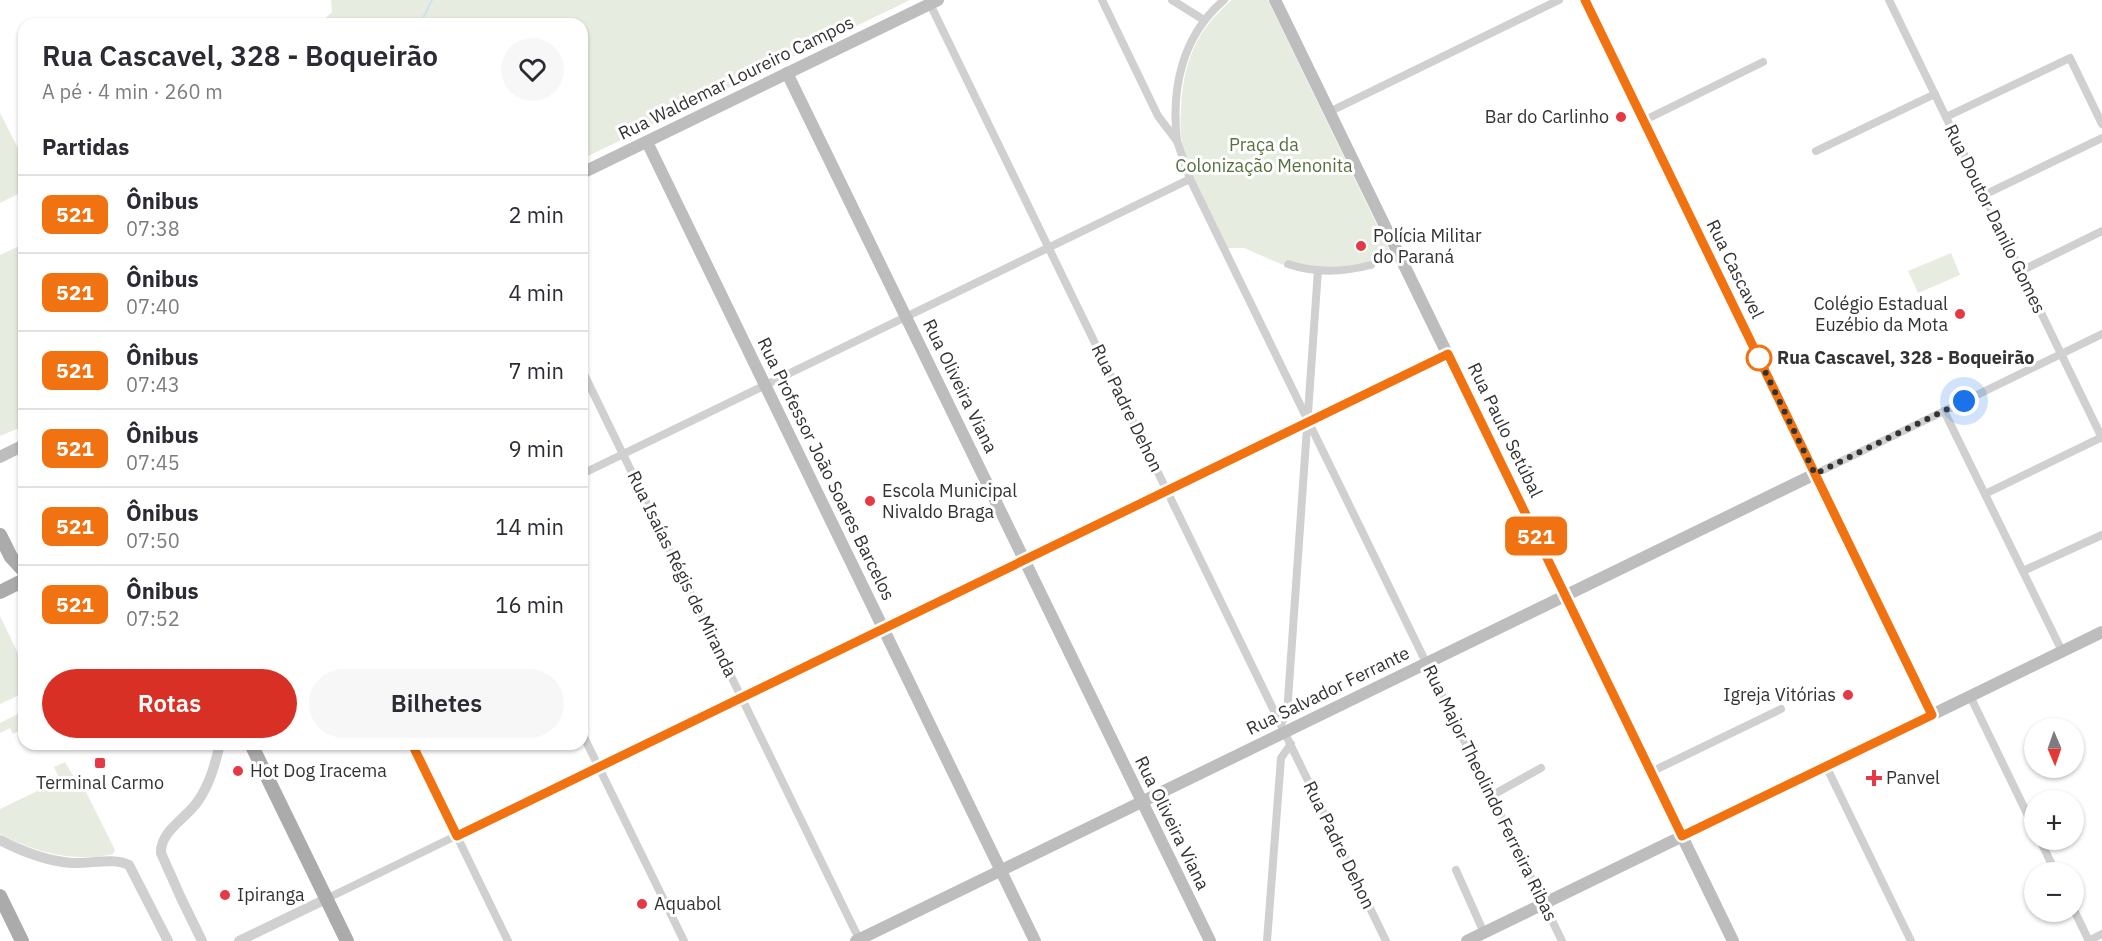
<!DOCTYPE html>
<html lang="pt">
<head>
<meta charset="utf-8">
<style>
  :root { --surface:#fff; --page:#f7f7f7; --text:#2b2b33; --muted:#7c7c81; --line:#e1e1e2; --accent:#d93025 }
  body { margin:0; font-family:"IBM Plex Sans",sans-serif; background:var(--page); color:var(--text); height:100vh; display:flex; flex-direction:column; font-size:22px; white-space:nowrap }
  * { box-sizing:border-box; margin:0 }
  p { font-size:20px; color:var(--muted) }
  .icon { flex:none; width:33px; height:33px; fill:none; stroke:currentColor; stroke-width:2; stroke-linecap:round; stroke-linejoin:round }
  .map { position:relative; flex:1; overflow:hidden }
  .details { position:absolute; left:18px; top:18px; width:570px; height:732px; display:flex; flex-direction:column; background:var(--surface); border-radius:18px; box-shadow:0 2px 4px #0004 }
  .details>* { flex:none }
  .badge { padding:0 12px; border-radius:9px; font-size:21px; line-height:39px }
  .needle { width:39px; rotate:178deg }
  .buttons { position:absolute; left:2024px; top:718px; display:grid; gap:12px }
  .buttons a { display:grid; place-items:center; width:60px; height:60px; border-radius:50%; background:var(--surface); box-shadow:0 2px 4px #0004; font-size:30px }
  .you { position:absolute; width:30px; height:30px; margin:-15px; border:4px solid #fff; border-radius:50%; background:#1a73e8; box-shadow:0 0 0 9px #1a73e833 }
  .map>.badge { position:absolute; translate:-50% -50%; box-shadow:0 0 0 3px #fff }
  h2 { padding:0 24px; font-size:22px; line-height:54px }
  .round { display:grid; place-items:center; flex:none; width:63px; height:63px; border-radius:32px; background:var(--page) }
  .overview { display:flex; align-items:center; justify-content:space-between; height:102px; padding:0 24px }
  h1 { font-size:28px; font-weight:600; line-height:45px }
  .button { display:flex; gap:12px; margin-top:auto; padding:12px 24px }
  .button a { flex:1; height:69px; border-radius:36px; background:var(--accent); color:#fff; font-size:24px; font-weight:600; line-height:69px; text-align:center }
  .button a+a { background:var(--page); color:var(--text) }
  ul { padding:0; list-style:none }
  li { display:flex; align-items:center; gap:18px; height:78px; padding:0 24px; border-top:2px solid var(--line) }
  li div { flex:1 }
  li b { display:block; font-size:22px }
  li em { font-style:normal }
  li .badge { min-width:66px; font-weight:700; text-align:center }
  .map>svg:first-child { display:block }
</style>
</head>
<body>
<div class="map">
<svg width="2102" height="941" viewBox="0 0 2102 941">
  <rect width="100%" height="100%" fill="#fff"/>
  <g fill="#e6ecdf">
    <polygon points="331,0 910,0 582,159 582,24 319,24 332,12"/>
    <path d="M1232,0H1268L1391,254C1384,257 1377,262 1370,264C1344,271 1311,269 1285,260L1283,265L1244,248H1227C1213,217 1195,187 1185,155C1180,140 1180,124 1181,109C1183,63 1196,30 1232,0Z"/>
    <polygon points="0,113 24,160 24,191 0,203"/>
    <polygon points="24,244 24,426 0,436 0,255"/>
    <polygon points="1951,253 1960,275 1918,293 1908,271"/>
    <polygon points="0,616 24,666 24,693 0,704"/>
    <polygon points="24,711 24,728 13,734 10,728 0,733 0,723"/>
    <path d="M65,762L72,774L82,784L115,850L113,854C75,863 34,852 0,834V809L60,780L54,767Z"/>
  </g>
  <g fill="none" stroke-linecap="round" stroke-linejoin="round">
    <polyline stroke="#cfe2ee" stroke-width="2" points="420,24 432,0"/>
    <g stroke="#d0d0d0" stroke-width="8">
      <polyline points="1102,0 1158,116 1177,141 1190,179 1562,941"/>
      <polyline points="1172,0 1204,20"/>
      <polyline points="1889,0 2102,438"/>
      <polyline points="930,4 1386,941"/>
      <polyline points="1329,112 1559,0"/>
      <polyline points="1946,117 2070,58 2102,124"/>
      <polyline points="1643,121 1763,62"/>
      <path d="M1177,141C1171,88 1182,36 1224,0"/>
      <polyline points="1816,151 1935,94"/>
      <polyline points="1984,195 2102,138"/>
      <path d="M1288,264C1314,273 1344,272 1371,265"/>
      <polyline points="2021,271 2102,231"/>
      <polyline points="582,370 860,941"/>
      <polyline points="1944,411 2062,651"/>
      <polyline points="582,474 1190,179"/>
      <polyline points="1815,474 2102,334"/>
      <polyline points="1985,494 2102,437"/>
      <polyline points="2023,571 2102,535"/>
      <polyline points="1970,696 2034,828"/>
      <polyline points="1281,724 1287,714 1318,270"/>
      <polyline points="582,733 684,941"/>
      <polyline points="412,744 508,941"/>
      <polyline points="1826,766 1911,941"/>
      <polyline points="1651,772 1781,709"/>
      <polyline points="1491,796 1541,768"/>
      <polyline points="2040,840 2056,873"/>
      <polyline points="1456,870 1484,933"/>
      <polyline points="326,899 1448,354"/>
      <polyline points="2073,908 2089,941"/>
      <polyline points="1267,941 1281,758 1291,744"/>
      <polyline points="2088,941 2102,934"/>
    </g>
    <g stroke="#d0d0d0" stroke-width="10">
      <path d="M0,840C23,852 47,861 72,863C90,864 114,857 129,865L168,941"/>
      <path d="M202,941L181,898L161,853C160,831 187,818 198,801C210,784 215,764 220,744"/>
      <polyline points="239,941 326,899"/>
    </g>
    <g stroke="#bdbdbd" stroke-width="12">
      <polyline points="1275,0 1733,941"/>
      <polyline points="1585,0 1932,715"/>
      <polyline points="787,73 1210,941"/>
      <polyline points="647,142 1035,941"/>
      <polyline points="582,173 938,0"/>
      <polyline points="0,457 24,445"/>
      <polyline points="856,941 1815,474"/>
      <polyline points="1467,941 2102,632"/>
    </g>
    <g stroke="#ababab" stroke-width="14">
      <polyline points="0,535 11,557 24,571"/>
      <polyline points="0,592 24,580"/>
      <polyline points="251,744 347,941"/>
      <polyline points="0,896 22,941"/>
    </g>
  </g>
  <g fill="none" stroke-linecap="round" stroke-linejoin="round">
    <defs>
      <polyline id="line" points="412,744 457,836 1448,354 1682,836 1932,715 1585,0"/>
    </defs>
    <use href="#line" stroke="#fff" stroke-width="14"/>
    <use href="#line" stroke="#f17210" stroke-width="9"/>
    <polyline stroke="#333" stroke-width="6" stroke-dasharray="0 10.8" points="1759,358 1755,351 1815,474 1964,401"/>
  </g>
  <g fill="#e63946" stroke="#fff" stroke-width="2">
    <circle cx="1621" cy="117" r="6"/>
    <circle cx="1361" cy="246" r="6"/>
    <circle cx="1960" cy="314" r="6"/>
    <circle cx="870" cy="501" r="6"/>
    <circle cx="1848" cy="695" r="6"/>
    <rect x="94" y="757" width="12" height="12" rx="3"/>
    <circle cx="238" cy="771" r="6"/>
    <path d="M1871 769h6v6h6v6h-6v6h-6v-6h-6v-6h6z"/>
    <circle cx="225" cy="895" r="6"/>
    <circle cx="642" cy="904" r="6"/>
  </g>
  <circle fill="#fff" stroke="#f17210" stroke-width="3" cx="1759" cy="358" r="12"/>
  <g text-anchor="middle" stroke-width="6" stroke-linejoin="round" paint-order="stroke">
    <g font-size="18" fill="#333" stroke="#fff">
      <text transform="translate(736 78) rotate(-26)" y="6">Rua Waldemar Loureiro Campos</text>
      <text transform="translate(1995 219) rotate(64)" y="6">Rua Doutor Danilo Gomes</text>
      <text transform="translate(1735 269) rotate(64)" y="6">Rua Cascavel</text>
      <text transform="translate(960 386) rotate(64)" y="6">Rua Oliveira Viana</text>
      <text transform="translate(1127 408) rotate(64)" y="6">Rua Padre Dehon</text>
      <text transform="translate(1505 430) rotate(64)" y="6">Rua Paulo Setúbal</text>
      <text transform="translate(826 469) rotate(64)" y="6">Rua Professor João Soares Barcelos</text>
      <text transform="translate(682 574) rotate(64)" y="6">Rua Isaías Régis de Miranda</text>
      <text transform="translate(1328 691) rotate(-26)" y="6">Rua Salvador Ferrante</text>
      <text transform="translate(1490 793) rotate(64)" y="6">Rua Major Theolindo Ferreira Ribas</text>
      <text transform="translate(1172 823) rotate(64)" y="6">Rua Oliveira Viana</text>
      <text transform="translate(1339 845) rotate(64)" y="6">Rua Padre Dehon</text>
    </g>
    <g font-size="18" fill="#333" stroke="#fff" text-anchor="start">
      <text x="1609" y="123" text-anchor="end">Bar do Carlinho</text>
      <text x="1373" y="242">Polícia Militar<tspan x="1373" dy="21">do Paraná</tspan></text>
      <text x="1948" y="310" text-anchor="end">Colégio Estadual<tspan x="1948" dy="21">Euzébio da Mota</tspan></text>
      <text x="882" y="497">Escola Municipal<tspan x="882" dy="21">Nivaldo Braga</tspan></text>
      <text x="1836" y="701" text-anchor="end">Igreja Vitórias</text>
      <text x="250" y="777">Hot Dog Iracema</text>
      <text x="1886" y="784">Panvel</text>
      <text x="100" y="789" text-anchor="middle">Terminal Carmo</text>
      <text x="237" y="901">Ipiranga</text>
      <text x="654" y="910">Aquabol</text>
    </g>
    <g font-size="18" fill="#56703f" stroke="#fff">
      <text x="1264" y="151">Praça da<tspan x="1264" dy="21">Colonização Menonita</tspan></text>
    </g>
    <g font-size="18" font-weight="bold" fill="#333" stroke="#fff" text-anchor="start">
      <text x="1777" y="364">Rua Cascavel, 328 - Boqueirão</text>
    </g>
  </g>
</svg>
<div class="buttons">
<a><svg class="needle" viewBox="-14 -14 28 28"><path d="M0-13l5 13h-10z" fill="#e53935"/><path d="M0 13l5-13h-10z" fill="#7c7c81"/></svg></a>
<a>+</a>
<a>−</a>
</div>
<div class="you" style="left:1964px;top:401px"></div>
<b class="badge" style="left:1536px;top:536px;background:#f17210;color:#fff">521</b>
<section class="details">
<div class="overview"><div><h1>Rua Cascavel, 328 - Boqueirão</h1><p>A pé · 4 min · 260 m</p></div><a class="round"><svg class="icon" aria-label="heart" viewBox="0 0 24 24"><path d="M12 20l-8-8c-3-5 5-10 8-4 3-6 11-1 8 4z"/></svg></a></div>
<h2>Partidas</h2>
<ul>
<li><span class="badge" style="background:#f17210;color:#fff">521</span><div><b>Ônibus</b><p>07:38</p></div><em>2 min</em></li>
<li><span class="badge" style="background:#f17210;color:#fff">521</span><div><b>Ônibus</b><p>07:40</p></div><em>4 min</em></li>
<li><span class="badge" style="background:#f17210;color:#fff">521</span><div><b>Ônibus</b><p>07:43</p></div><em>7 min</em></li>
<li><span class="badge" style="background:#f17210;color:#fff">521</span><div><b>Ônibus</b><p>07:45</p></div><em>9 min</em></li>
<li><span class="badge" style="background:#f17210;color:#fff">521</span><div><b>Ônibus</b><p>07:50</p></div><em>14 min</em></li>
<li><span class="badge" style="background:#f17210;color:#fff">521</span><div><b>Ônibus</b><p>07:52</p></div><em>16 min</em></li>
</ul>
<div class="button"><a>Rotas</a><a>Bilhetes</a></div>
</section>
</div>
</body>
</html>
